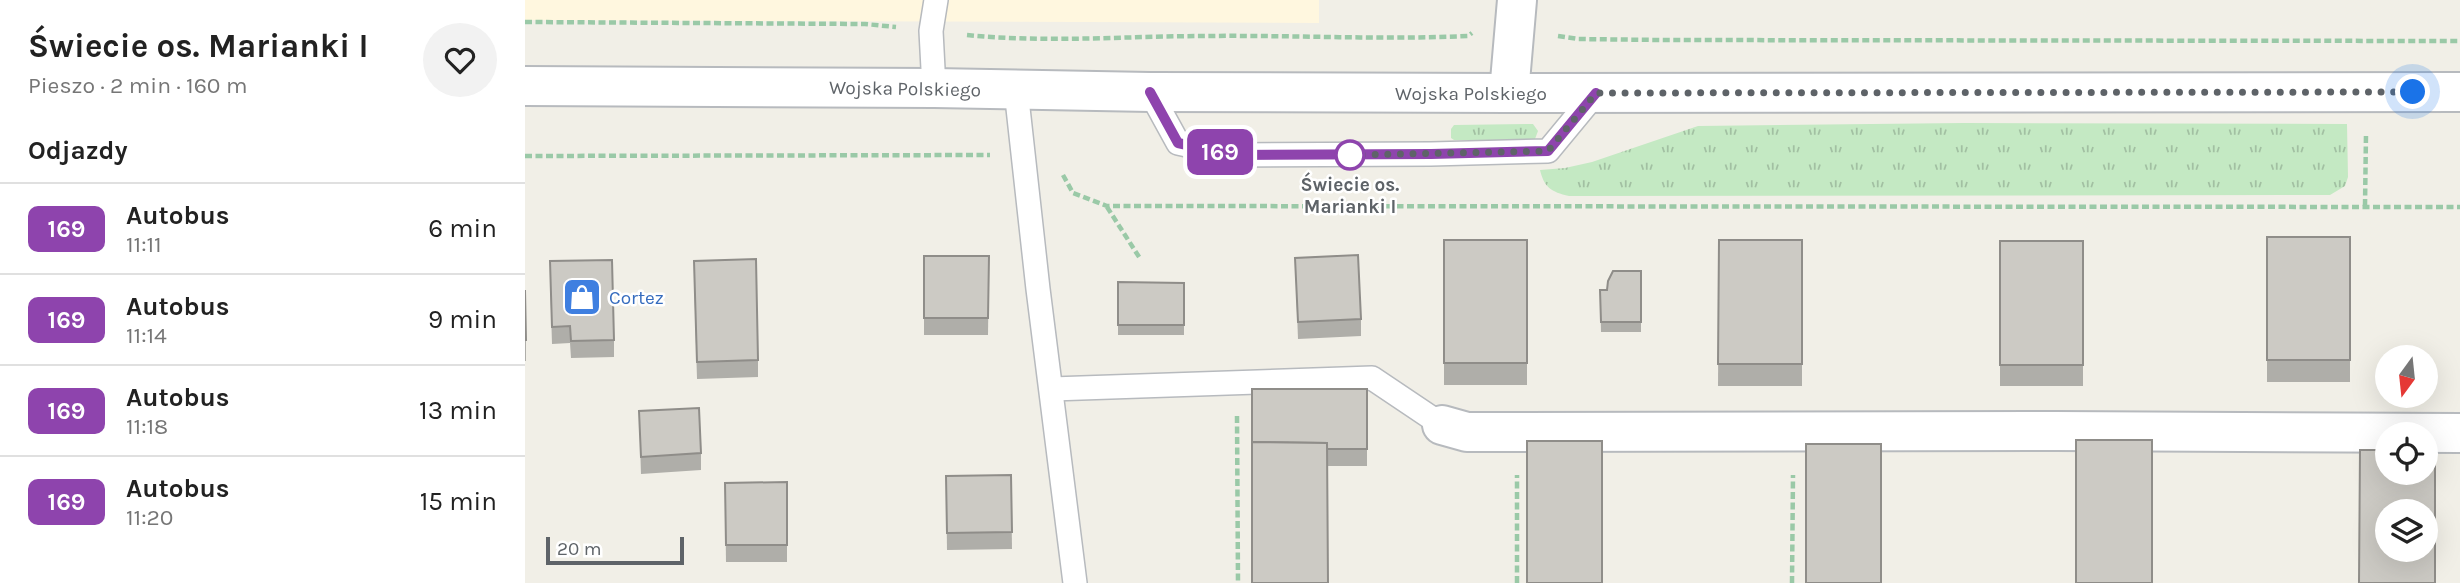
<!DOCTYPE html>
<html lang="pl">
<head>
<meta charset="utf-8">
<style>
  :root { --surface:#fff; --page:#f2f2f2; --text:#222; --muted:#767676; --line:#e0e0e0 }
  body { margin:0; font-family:Karla,sans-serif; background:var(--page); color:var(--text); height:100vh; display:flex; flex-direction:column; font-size:26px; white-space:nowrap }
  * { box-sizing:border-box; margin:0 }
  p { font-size:23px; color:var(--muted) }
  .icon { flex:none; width:38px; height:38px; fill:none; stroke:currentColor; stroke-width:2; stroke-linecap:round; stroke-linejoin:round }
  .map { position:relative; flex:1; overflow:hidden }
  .details { display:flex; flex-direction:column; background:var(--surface); width:525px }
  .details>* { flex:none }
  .badge { padding:0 14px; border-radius:10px; font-size:24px; line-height:46px }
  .needle { width:46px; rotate:195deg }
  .controls { position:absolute; left:1850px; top:345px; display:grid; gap:14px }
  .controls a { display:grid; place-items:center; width:63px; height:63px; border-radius:50%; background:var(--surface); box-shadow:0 7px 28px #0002; font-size:35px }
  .scale { position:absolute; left:21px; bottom:18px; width:138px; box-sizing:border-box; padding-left:7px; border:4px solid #5e6368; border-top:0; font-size:19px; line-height:24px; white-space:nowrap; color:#5e6368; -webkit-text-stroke:5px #fff; paint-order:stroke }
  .you { position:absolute; width:35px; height:35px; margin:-18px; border:5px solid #fff; border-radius:50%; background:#1a73e8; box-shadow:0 0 0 10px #1a73e833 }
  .map>.badge { position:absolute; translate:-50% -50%; box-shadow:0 0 0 4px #fff }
  h2 { padding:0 28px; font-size:26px; line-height:63px }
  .round { display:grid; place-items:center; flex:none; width:74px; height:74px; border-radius:37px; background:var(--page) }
  .overview { display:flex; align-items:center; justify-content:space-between; height:119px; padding:0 28px }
  h1 { font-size:33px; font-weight:700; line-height:52px }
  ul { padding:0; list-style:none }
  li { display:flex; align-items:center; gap:21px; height:91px; padding:0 28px; border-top:2px solid var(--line) }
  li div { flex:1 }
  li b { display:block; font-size:26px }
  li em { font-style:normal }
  li .badge { min-width:77px; font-weight:700; text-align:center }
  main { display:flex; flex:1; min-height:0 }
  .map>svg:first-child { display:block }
</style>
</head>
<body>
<main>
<section class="details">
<div class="overview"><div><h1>Świecie os. Marianki I</h1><p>Pieszo · 2 min · 160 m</p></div><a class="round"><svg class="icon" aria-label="heart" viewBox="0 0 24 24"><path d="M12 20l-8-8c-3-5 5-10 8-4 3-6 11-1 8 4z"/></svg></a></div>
<h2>Odjazdy</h2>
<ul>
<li><span class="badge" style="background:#8e44ad;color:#fff">169</span><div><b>Autobus</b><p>11:11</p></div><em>6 min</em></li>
<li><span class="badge" style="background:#8e44ad;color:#fff">169</span><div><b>Autobus</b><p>11:14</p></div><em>9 min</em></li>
<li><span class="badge" style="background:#8e44ad;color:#fff">169</span><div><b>Autobus</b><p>11:18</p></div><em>13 min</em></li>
<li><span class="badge" style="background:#8e44ad;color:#fff">169</span><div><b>Autobus</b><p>11:20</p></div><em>15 min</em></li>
</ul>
</section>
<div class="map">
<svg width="1935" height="583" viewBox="0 0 1935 583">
  <defs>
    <pattern id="grass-tufts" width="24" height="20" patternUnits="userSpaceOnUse" patternTransform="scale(1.75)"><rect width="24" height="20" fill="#c4e9c3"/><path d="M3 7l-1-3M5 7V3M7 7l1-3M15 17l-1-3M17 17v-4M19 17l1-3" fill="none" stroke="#a2c0a2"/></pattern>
  </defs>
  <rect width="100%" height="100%" fill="#f1efe7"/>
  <polygon fill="#fff7df" points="0,0 794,0 794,23 0,20"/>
  <g fill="url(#grass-tufts)">
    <path d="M1439,123L1822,124L1823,177L1820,186L1805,195L1044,196C1026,192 1019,187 1015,170L1040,168L1067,162L1173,126Z"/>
    <polygon points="1008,124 1013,131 1010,139 1005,140 929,140 926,138 926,129 929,125"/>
  </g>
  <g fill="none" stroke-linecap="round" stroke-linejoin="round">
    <defs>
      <g id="service">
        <polyline points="409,88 406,31 411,0"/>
        <polyline points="491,90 513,289 550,583"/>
        <polyline points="625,92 653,143 707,155 906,154 1023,151 1071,93"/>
        <polyline points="527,389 847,378 917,425"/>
      </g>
      <g id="minor">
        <polyline points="984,93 992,0"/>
        <polyline points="917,425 942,432 966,432 1532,431 1935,433"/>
      </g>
      <polyline id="tertiary" points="0,86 409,88 625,92 984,93 1935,92"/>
    </defs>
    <use href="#service" stroke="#b7babe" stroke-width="26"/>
    <use href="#minor" stroke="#b7babe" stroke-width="42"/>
    <use href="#tertiary" stroke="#b7babe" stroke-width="42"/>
    <g stroke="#9ac9a7" stroke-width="4.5" stroke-dasharray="7 3.5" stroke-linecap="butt">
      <polyline points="0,22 340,24 371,27"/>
      <path d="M442,35C521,43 603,36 682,36C769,35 856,40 943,36L947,33"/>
      <polyline points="1033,36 1053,39 1134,40 1935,41"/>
      <polyline points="0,156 465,155"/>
      <polyline points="538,175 548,193 582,206 1935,207"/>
      <polyline points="1840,206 1841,134"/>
      <polyline points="582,207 616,260"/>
      <polyline points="712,416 713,583"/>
      <polyline points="992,583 992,475"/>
      <polyline points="1267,583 1268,475"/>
    </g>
    <use href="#service" stroke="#fff" stroke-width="23"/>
    <use href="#minor" stroke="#fff" stroke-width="38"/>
    <use href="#tertiary" stroke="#fff" stroke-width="38"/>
  </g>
  <g fill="#afaea9">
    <rect x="1742" y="237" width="83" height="145"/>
    <rect x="919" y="240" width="83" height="145"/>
    <polygon points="1194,240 1277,240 1277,386 1193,386"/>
    <rect x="1475" y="241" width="83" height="145"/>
    <polygon points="399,256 464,256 463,335 399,335"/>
    <polygon points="770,258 836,319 836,336 773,339"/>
    <polygon points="1116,271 1116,332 1076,332 1075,290 1082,290"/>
    <polygon points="25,278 89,340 89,357 46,358 45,343 27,344"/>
    <polygon points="169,278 233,360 233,377 172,379"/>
    <polygon points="593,282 659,283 659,335 593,335"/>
    <polygon points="0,290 1,340 1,361 0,361"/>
    <polygon points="727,389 842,389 842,466 802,466"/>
    <polygon points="114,411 176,453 176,470 116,474"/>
    <polygon points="486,475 487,549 422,550 421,476"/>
    <polygon points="262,482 262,562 201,562 200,483"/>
  </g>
  <g fill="#cccac4" stroke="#8f8d89" stroke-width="2" fill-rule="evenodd">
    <rect x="1742" y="237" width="83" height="123"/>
    <rect x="919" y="240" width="83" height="123"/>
    <polygon points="1194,240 1277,240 1277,364 1193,364"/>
    <rect x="1475" y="241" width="83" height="124"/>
    <polygon points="833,255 836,319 773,322 770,258"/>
    <polygon points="399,256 464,256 463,318 399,318"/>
    <polygon points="231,259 233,360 172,362 169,261"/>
    <polygon points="87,260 89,340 46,341 45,326 27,327 25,261"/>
    <polygon points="1088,271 1116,271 1116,322 1076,322 1075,290 1082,290 1083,281"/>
    <polygon points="593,282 659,283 659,325 593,325"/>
    <polygon points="0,290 1,340 0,340"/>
    <polygon points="727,389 842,389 842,449 802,449 802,443 727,442"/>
    <polygon points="174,408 176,453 116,457 114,411"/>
    <rect x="1551" y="440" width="76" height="143"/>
    <rect x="1002" y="441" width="75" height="142"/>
    <polygon points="727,442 802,443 803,583 727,583"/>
    <rect x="1281" y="444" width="75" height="139"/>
    <path d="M1835,450H1862V472H1900V450H1910V583H1834ZM1862,511H1900V550H1862Z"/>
    <polygon points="486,475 487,532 422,533 421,476"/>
    <polygon points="262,482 262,545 201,545 200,483"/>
  </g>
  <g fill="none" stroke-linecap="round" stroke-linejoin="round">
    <defs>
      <polyline id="line" points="625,92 653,143 706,155 906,154 1023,151 1071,93"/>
    </defs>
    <use href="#line" stroke="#fff" stroke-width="16"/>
    <use href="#line" stroke="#8e44ad" stroke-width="10"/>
    <polyline stroke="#5e6368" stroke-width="7" stroke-dasharray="0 12.6" points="825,155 1023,151 1071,93 1888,92"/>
  </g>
  <defs>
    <symbol id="shop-square" viewBox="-11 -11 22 22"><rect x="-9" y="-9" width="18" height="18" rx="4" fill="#3f7fe0" stroke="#fff"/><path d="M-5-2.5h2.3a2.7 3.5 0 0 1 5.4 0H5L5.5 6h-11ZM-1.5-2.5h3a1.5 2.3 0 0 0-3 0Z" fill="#fff"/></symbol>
  </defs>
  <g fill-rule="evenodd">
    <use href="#shop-square" x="35" y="275" width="44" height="44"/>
  </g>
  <circle fill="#fff" stroke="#8e44ad" stroke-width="3.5" cx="825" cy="155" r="14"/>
  <g text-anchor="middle" stroke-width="5" stroke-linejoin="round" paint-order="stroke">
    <g font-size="19" fill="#5e6368" stroke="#fff">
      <text transform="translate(380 88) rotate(1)" y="7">Wojska Polskiego</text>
      <text x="946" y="100">Wojska Polskiego</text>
    </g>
    <g font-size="19" font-weight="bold" fill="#5e6368" stroke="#fff">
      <text x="825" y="191">Świecie os.<tspan x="825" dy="22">Marianki I</tspan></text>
    </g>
    <g font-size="19" fill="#366cbe" stroke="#fff" text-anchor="start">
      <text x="84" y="304">Cortez</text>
    </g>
  </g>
</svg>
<div class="controls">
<a><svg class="needle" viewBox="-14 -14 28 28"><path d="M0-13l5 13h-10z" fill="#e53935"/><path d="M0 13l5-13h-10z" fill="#767676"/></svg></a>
<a><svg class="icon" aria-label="locate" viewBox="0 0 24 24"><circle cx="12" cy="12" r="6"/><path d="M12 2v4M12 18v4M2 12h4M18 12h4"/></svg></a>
<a><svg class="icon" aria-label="layers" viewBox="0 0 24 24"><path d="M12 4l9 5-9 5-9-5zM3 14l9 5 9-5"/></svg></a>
</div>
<div class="scale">20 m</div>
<div class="you" style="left:1888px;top:92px"></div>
<b class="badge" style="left:695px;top:152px;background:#8e44ad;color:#fff">169</b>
</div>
</main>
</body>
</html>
